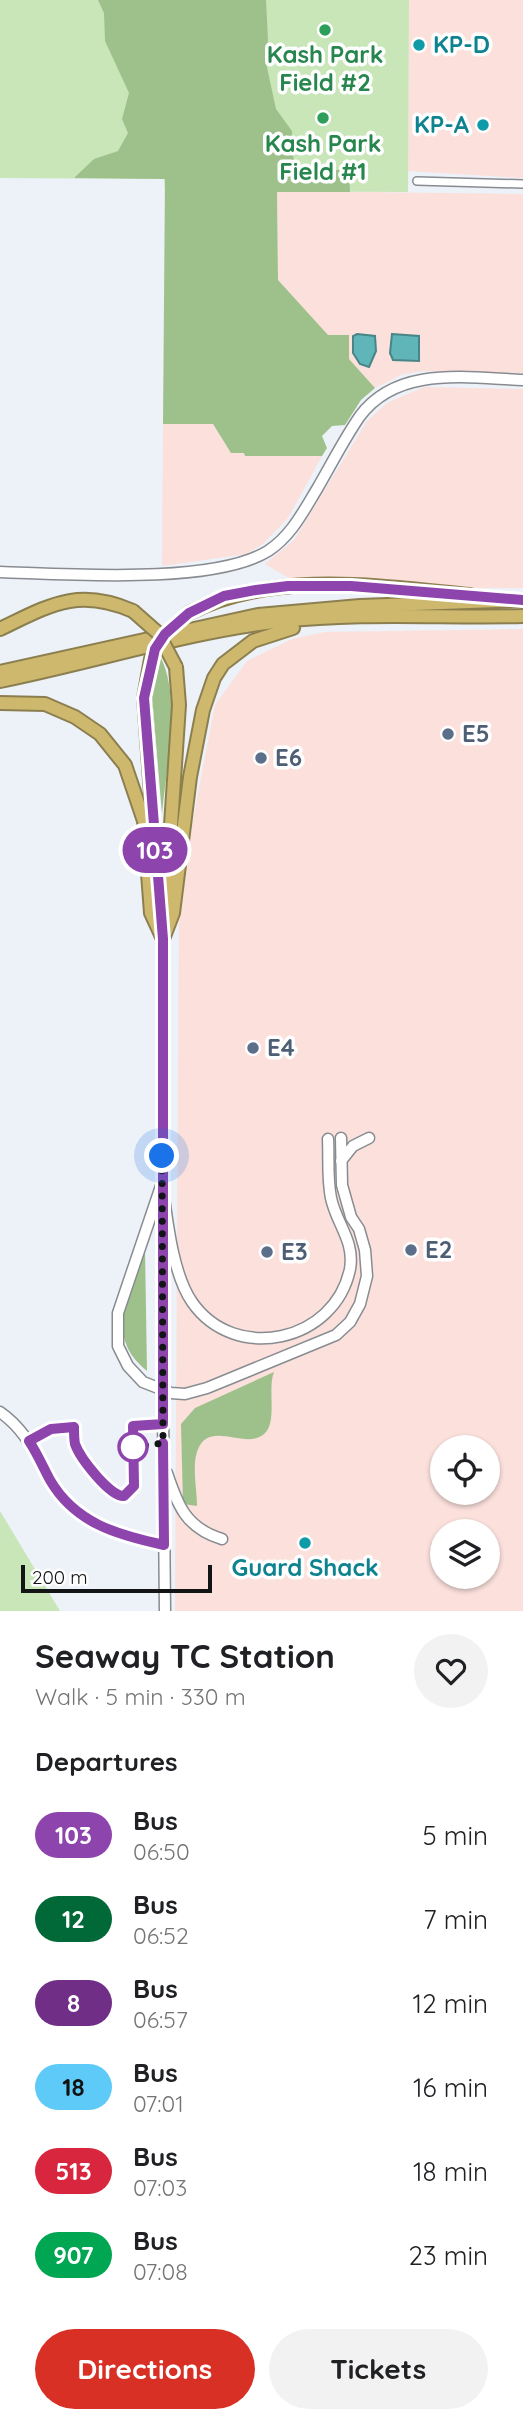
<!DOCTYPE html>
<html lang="en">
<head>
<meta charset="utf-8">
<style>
  :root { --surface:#fff; --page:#f2f2f2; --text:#202124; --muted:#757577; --accent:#d93025 }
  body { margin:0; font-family:Quicksand,sans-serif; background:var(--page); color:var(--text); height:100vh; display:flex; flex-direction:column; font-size:26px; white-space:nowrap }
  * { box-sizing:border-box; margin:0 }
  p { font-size:23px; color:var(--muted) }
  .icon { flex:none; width:38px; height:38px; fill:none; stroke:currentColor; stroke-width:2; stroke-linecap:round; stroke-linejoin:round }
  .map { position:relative; height:1611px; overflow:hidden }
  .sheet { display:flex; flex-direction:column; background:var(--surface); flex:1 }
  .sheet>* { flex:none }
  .badge { padding:0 14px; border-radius:23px; font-size:24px; line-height:46px }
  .fabs { position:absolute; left:430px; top:1435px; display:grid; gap:14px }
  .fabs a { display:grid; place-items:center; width:70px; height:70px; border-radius:50%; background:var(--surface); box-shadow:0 2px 5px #0004; font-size:35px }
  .scale { position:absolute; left:21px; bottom:18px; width:191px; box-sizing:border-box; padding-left:7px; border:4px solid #131416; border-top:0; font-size:19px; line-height:24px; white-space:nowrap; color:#131416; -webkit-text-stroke:5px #fefefe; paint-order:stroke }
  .you { position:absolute; width:35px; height:35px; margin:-18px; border:5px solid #fff; border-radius:50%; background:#1a73e8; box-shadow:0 0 0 10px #1a73e833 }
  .map>.badge { position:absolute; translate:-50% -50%; box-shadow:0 0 0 4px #fff }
  h2 { padding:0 35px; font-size:26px; line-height:63px }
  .round { display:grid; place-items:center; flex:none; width:74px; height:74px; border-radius:37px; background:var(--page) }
  .overview { display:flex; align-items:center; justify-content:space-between; height:119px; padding:0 35px }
  h1 { font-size:33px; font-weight:700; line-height:52px }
  .cta { display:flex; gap:14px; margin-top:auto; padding:14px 35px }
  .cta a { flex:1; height:80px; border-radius:42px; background:var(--accent); color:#fff; font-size:28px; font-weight:700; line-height:80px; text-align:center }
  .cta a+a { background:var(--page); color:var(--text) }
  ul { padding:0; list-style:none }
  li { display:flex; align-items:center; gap:21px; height:84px; padding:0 35px }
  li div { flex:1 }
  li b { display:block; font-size:26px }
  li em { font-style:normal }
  li .badge { min-width:77px; font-weight:700; text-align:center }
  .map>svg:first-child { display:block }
</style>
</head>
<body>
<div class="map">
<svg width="523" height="1611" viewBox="0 0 523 1611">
  <rect width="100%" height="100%" fill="#edf1f8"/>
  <g fill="#fbe0dc" fill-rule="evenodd">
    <polygon points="409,0 523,0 523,178 408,171"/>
    <polygon points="277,191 523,194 523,373 422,371 401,375 375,388 278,280"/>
    <polygon points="424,387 523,389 523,588 459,588 289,578 265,564 294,540 367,421 387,403"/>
    <polygon points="163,424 213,424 231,453 245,453 245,456 322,456 288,518 263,544 246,554 162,566"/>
    <path d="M523,629V1611H175L179,893L215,705L247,661L292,639L325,632ZM443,1447H488V1493H443ZM443,1531H488V1577H443Z"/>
  </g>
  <g fill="#c9e6b9">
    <polygon points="0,0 409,0 408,192 165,191 164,179 0,178"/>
    <polygon points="0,1511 60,1611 0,1611"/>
  </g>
  <g fill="#9ec18b">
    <polygon points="98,0 266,0 268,40 265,58 276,109 292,131 294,169 349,170 350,192 277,192 278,280 328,335 349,335 349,359 375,388 361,400 345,425 332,426 322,436 327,448 322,456 245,456 244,453 231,453 213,424 163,424 165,179 74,178 94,159 118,151 128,133 122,119 129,93 105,41 104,13"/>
    <path d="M160,656C182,698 166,767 162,814L152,695Z"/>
    <path d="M145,1250L147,1371C103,1336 129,1294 145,1250Z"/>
    <path d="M274,1372C267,1389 278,1422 264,1434C245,1451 208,1418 197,1452C192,1466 197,1490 197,1506L183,1504L181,1424L195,1408Z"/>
  </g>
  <g fill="#5fb5b7" stroke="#488587" stroke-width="2">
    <polygon points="357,334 375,336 376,351 369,367 360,364 353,353 353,336"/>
    <polygon points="392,334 419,336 419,361 393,360 390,353"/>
  </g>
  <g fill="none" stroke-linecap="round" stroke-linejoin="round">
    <polyline stroke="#ccd0d6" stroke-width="12" stroke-dasharray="12 6" stroke-linecap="butt" points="151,659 165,634 189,613"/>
    <defs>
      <polyline id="street" points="417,181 523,184"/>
      <g id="secondary">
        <path d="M0,572C66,574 213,585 268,551C291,536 303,512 317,489C331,465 344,439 360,416C398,365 468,378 523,380"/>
        <polyline points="341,1161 353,1146 369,1138"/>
        <polyline points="162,1183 118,1313 118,1346 128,1366 143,1382 171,1393 185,1394 207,1388 336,1335 350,1322 360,1304 367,1276 365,1250 359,1229 351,1217 342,1185 341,1138"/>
        <path d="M162,1183C167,1218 172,1273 192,1302C235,1364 335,1342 350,1269C355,1241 336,1223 331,1198C327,1179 329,1158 328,1139"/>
        <polyline points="162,1186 163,939"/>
        <polyline points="162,1216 163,1370"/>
        <path d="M0,1412C26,1430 35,1454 51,1481C77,1524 117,1535 164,1545"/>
        <polyline points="163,1412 165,1611"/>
        <path d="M167,1473C178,1506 186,1528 222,1539"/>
      </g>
      <g id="highway">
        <path d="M189,613C274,570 378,586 470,595"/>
        <path d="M0,629C50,605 78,587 133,611"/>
        <polyline points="151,659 144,698 155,848"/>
        <polyline points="0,672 258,615 360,606 523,600"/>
        <path d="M0,681C94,662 187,632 282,621C362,612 443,618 523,616"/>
        <polyline points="0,703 45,704 75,717 100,734 125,765 144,821 151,913 163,939"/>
        <polyline points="159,887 162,928"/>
        <polyline points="166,900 179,705 176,667"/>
        <polyline points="163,939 173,913 190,777 203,710 214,678 223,664 253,641 293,628"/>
      </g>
    </defs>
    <use href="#street" stroke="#888c91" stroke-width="10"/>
    <use href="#secondary" stroke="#888c91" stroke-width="13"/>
    <use href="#highway" stroke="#8c7f4f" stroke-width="16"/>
    <use href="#street" stroke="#fff" stroke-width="7"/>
    <use href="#secondary" stroke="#fff" stroke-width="10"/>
    <use href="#highway" stroke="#cdb86e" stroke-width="12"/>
    <defs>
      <polyline id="secondary-bridge" points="163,1412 163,1370"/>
      <polyline id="highway-bridge" points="133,611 158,633 176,667"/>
    </defs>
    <use href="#secondary-bridge" stroke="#888c91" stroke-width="13" stroke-linecap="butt"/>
    <use href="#highway-bridge" stroke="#8c7f4f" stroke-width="16" stroke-linecap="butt"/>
    <use href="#secondary-bridge" stroke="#fff" stroke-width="10"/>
    <use href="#highway-bridge" stroke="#cdb86e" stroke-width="12"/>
  </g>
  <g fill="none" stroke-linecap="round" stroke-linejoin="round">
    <defs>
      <path id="line" d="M163,1443L164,1545C117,1535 75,1523 50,1480C43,1467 37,1453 29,1441L51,1429L74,1427C74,1432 74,1439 75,1444C80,1458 110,1497 124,1496L134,1486L133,1426L163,1424V939L144,698L155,649L165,634L189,613L224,596L256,590L288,586H351L523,600"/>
    </defs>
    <use href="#line" stroke="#fff" stroke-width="16"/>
    <use href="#line" stroke="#8e44ad" stroke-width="10"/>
    <polyline stroke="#131416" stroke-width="7" stroke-dasharray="0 12.6" points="133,1447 163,1443 162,1156"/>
  </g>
  <g fill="#2e9e5b" stroke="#fefefe" stroke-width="2.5">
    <circle cx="325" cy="30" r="7"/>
    <circle cx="323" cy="118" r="7"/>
  </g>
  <g fill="#0f9aa8" stroke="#fefefe" stroke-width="2.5">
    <circle cx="419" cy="45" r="7"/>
    <circle cx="483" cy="125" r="7"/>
    <circle cx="305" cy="1543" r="7"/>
  </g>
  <g fill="#5c6f8a" stroke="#fefefe" stroke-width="2.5">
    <circle cx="448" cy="734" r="7"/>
    <circle cx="261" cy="758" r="7"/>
    <circle cx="253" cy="1048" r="7"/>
    <circle cx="411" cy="1250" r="7"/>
    <circle cx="267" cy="1252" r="7"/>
  </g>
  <circle fill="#fff" stroke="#8e44ad" stroke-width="3.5" cx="133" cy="1447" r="14"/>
  <g text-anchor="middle" stroke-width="7" stroke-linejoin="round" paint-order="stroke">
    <g font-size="24" font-weight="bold" fill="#0d838f" stroke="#fefefe" text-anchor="start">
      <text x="433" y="53">KP-D</text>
      <text x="469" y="133" text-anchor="end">KP-A</text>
      <text x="305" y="1576" text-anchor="middle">Guard Shack</text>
    </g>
    <g font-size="24" font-weight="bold" fill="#27864d" stroke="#fefefe">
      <text x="325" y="63">Kash Park<tspan x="325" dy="28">Field #2</tspan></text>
      <text x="323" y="152">Kash Park<tspan x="323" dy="28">Field #1</tspan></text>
    </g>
    <g font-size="24" font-weight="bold" fill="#4e5e75" stroke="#fefefe" text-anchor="start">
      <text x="462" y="742">E5</text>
      <text x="275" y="766">E6</text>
      <text x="267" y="1056">E4</text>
      <text x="425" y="1258">E2</text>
      <text x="281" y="1260">E3</text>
    </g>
  </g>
</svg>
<div class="fabs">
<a><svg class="icon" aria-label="locate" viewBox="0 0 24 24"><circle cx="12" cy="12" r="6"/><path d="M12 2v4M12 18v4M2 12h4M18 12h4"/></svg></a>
<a><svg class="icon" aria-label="layers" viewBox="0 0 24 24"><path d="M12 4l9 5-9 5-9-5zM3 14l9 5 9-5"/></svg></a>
</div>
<div class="scale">200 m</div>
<div class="you" style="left:162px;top:1156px"></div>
<b class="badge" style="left:155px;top:850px;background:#8e44ad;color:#fff">103</b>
</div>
<section class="sheet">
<div class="overview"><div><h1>Seaway TC Station</h1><p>Walk · 5 min · 330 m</p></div><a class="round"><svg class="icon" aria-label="heart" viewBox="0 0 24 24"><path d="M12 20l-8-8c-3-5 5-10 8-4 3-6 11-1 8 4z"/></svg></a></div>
<h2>Departures</h2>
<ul>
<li><span class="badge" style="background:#8e44ad;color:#fff">103</span><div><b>Bus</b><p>06:50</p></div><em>5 min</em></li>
<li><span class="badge" style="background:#006937;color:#fff">12</span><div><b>Bus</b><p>06:52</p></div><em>7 min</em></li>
<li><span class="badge" style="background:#702e87;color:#fff">8</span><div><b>Bus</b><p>06:57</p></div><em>12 min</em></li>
<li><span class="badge" style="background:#5dcaf7;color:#111">18</span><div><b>Bus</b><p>07:01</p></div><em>16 min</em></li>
<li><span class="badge" style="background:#d7263d;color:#fff">513</span><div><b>Bus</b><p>07:03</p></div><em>18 min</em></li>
<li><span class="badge" style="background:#00a651;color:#fff">907</span><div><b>Bus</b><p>07:08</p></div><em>23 min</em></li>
</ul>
<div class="cta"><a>Directions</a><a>Tickets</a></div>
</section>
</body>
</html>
